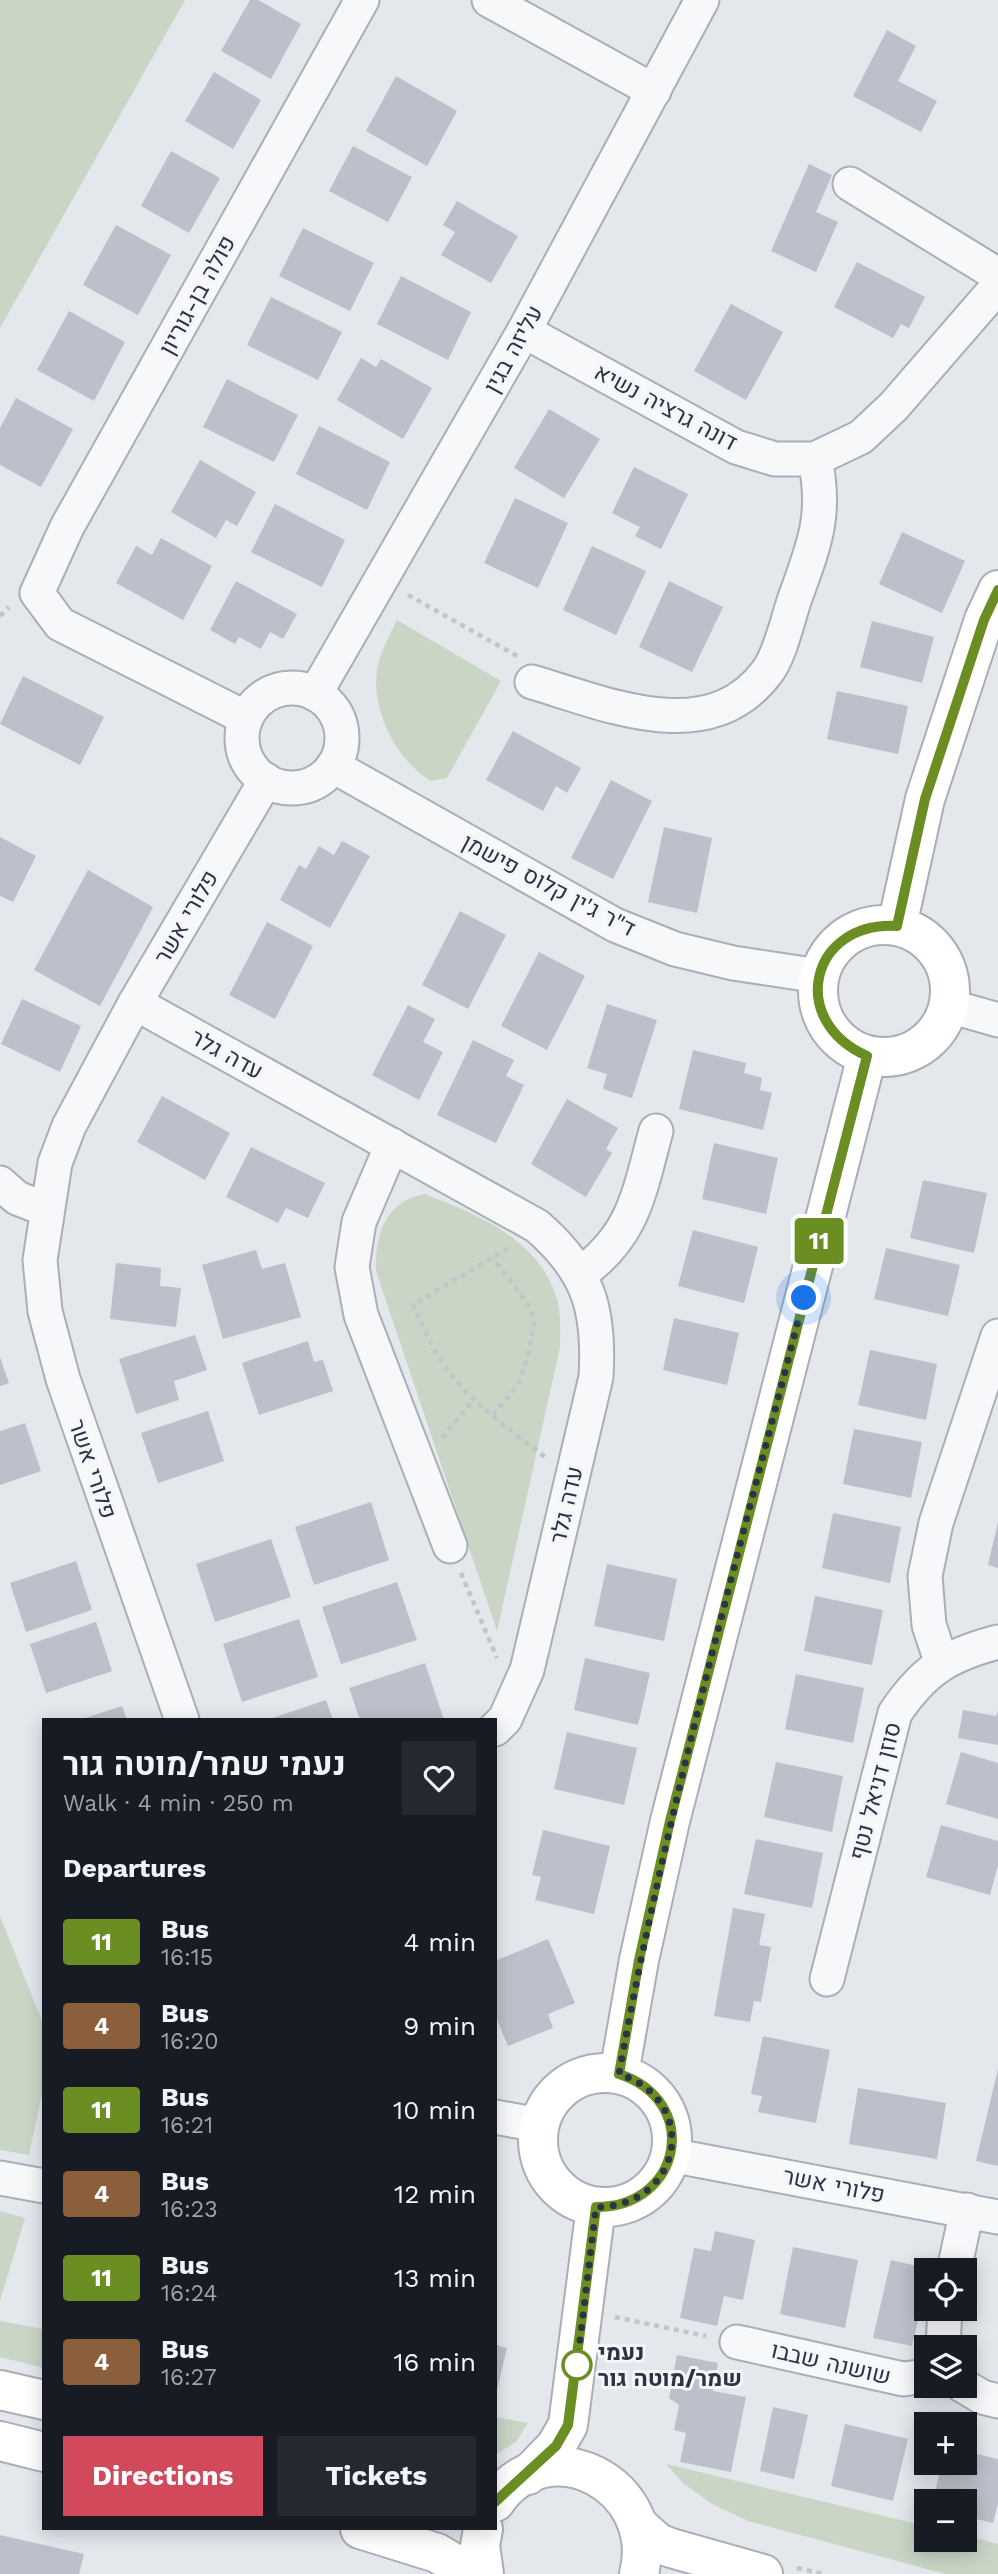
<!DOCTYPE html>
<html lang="en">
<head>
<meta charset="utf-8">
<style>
  :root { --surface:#171b24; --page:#242831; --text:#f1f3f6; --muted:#9ea1a6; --accent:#d1495b }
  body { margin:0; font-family:"Work Sans",Heebo,sans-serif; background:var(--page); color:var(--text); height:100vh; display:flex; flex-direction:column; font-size:26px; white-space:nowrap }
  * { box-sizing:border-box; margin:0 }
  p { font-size:23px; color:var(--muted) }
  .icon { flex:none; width:38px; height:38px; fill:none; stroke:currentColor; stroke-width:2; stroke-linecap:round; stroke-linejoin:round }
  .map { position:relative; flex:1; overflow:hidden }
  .details { position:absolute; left:42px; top:1718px; width:455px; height:812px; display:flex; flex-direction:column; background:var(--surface); border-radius:0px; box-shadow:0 4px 18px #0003 }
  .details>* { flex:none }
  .badge { padding:0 14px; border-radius:5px; font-size:24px; line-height:46px }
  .buttons { position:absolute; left:914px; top:2258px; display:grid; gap:14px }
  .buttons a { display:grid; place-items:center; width:63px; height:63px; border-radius:0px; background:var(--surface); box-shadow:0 4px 18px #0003; font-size:35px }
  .you { position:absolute; width:35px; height:35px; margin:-18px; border:5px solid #fff; border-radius:50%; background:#1a73e8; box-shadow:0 0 0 10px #1a73e833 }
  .map>.badge { position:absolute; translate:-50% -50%; box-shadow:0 0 0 4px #fff }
  h2 { padding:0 21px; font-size:26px; line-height:63px }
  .round { display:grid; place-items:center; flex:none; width:74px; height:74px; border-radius:0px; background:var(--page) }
  .summary { display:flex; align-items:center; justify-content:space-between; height:119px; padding:0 21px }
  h1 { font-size:33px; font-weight:700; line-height:52px }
  .primary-button { display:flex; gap:14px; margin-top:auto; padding:14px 21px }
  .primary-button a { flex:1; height:80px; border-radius:0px; background:var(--accent); color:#fff; font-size:28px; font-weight:700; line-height:80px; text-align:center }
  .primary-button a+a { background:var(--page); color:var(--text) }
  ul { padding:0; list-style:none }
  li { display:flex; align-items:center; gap:21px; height:84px; padding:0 21px }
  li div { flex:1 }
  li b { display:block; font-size:26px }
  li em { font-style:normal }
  li .badge { min-width:77px; font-weight:700; text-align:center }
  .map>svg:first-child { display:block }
</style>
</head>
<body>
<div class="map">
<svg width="998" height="2574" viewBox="0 0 998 2574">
  <rect width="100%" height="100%" fill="#e4e7ec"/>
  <g fill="#c9d6c5">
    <polygon points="0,0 185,0 0,328"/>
    <path d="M397,620L501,681L447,778L431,781C395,760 367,703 379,661C383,647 391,633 397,620Z"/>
    <path d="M425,1194C480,1216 542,1240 558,1303C561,1316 560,1333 560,1347L497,1631L376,1271C375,1235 385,1201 425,1194Z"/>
    <polygon points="0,1916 44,2026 44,2084 29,2155 0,2150"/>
    <polygon points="0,2211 25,2218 0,2301"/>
    <polygon points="0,2321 44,2329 44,2368 0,2357"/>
    <polygon points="495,2417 528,2423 516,2442 495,2455"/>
    <polygon points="666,2464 926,2526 926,2539 964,2539 964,2535 998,2544 998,2574 946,2574 748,2521 712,2504 683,2483"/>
  </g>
  <g fill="#bbc0ca">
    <polygon points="250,0 258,0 301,24 271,79 221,51"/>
    <polygon points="887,30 916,46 898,81 937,101 921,132 853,96"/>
    <polygon points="214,72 261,100 233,149 185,121"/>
    <polygon points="396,76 457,111 427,166 366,131"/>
    <polygon points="353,146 412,177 388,222 329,191"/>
    <polygon points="171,151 220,178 189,233 141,206"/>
    <polygon points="809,164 832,175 816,212 838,222 816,272 771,251"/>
    <polygon points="457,201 518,236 491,283 441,255 455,232 443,225"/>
    <polygon points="116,225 171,255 138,315 83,285"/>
    <polygon points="303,228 374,263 350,311 279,276"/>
    <polygon points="857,262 925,297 909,328 901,324 893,338 834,307"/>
    <polygon points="401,276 471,312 448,360 377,324"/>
    <polygon points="271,297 342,332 318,380 247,345"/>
    <polygon points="731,304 783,332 746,400 694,371"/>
    <polygon points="69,311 125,342 94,401 37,370"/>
    <polygon points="361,358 376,367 381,359 432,388 403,439 337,400"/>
    <polygon points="227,379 298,415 274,462 203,427"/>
    <polygon points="16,398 73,429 41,487 0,465 0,428"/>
    <polygon points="549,409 600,439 564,498 514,468"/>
    <polygon points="319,426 390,462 367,510 296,474"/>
    <polygon points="200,460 256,492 237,526 226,520 216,538 171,512"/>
    <polygon points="634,467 688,494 661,549 635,536 640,527 612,513"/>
    <polygon points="515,498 568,523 538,588 484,563"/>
    <polygon points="275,504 345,540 322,587 251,552"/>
    <polygon points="902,532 965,561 942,613 879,584"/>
    <polygon points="161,538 212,566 183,620 116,583 136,546 152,555"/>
    <polygon points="592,546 646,571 616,635 563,610"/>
    <polygon points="236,581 297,614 283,639 270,632 261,649 239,637 235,644 210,630"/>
    <polygon points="669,581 723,607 692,672 639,647"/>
    <polygon points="872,621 934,637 922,683 860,667"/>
    <polygon points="23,676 104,717 80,765 0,724"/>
    <polygon points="837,691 908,706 898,754 827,739"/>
    <polygon points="513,731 581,768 567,793 556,786 543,811 486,780"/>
    <polygon points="611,780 652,801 613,879 571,858"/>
    <polygon points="664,827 712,838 697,913 648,902"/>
    <polygon points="0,837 36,856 13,902 0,896"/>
    <polygon points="342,841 370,856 330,928 280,900 299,865 306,869 319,846 334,855"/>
    <polygon points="88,870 153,907 100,1006 34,970"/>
    <polygon points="460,911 506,935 468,1009 422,985"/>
    <polygon points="267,922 313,946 275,1019 229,995"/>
    <polygon points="539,952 585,976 547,1050 501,1026"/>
    <polygon points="22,999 81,1026 60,1072 1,1044"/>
    <polygon points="607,1004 657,1020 632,1098 603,1089 607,1074 587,1068"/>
    <polygon points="408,1005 435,1019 423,1042 443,1052 419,1100 372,1075"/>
    <polygon points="473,1040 514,1060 506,1076 524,1085 496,1143 437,1115"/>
    <polygon points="693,1050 746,1063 744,1073 762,1078 760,1090 772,1093 763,1130 679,1109"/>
    <polygon points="162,1096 230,1133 205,1180 137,1142"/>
    <polygon points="567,1099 618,1128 606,1149 612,1153 586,1197 531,1164"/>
    <polygon points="714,1143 778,1158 766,1214 702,1199"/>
    <polygon points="251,1147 325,1183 308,1218 286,1208 278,1223 226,1197"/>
    <polygon points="923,1180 987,1193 974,1253 910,1238"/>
    <polygon points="693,1230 758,1247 744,1303 678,1286"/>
    <polygon points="886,1248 960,1265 948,1316 874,1299"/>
    <polygon points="256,1250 262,1269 285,1263 301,1317 223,1339 202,1265"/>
    <polygon points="116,1263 161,1268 160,1286 181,1288 176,1327 110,1319"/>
    <polygon points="674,1318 739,1333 727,1385 663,1370"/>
    <polygon points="195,1335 207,1370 174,1381 179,1400 136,1414 119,1359"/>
    <polygon points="308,1341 314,1362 323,1360 333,1391 259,1415 242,1363"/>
    <polygon points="870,1350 937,1364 926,1420 858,1405"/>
    <polygon points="0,1357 9,1383 0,1386"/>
    <polygon points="208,1411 224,1461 158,1483 141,1433"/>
    <polygon points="25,1423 41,1471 0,1485 0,1431"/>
    <polygon points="854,1429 922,1442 911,1498 843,1484"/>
    <polygon points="371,1502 389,1560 314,1585 295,1527"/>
    <polygon points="833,1513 901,1527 890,1583 822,1568"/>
    <polygon points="998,1522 998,1568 988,1565"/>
    <polygon points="271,1539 291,1597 215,1622 196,1564"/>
    <polygon points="76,1561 92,1610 26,1632 10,1583"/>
    <polygon points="607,1564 677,1579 664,1641 594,1626"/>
    <polygon points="397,1582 417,1640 341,1664 322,1607"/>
    <polygon points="815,1596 883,1610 872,1665 804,1651"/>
    <polygon points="299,1619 318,1677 242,1702 223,1644"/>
    <polygon points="96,1622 112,1671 46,1693 30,1644"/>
    <polygon points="585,1658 650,1673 638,1725 574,1710"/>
    <polygon points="425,1663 444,1720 360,1720 349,1688"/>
    <polygon points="796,1674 864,1688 853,1743 785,1729"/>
    <polygon points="326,1700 333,1720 267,1720"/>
    <polygon points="122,1706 127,1720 79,1720"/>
    <polygon points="963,1710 996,1716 998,1711 998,1745 958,1738"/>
    <polygon points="567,1732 637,1748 624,1805 554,1789"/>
    <polygon points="961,1752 998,1763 998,1819 946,1804"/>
    <polygon points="776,1762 843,1776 832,1832 764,1817"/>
    <polygon points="941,1825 998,1841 998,1865 990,1895 926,1877"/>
    <polygon points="543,1830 610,1846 594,1914 535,1900 541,1877 532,1875"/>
    <polygon points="756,1839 823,1853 812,1908 744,1894"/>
    <polygon points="733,1908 765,1914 759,1945 771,1947 761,2002 754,2001 750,2022 714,2016"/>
    <polygon points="548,1939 575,2003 548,2014 553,2028 508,2046 495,2015 495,1961"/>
    <polygon points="763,2036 830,2050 816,2123 758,2112 762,2096 751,2094"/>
    <polygon points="998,2069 998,2166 976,2161"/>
    <polygon points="858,2088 946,2103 937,2159 849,2144"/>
    <polygon points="715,2231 755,2240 743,2300 724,2296 717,2326 680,2318 694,2248 711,2251"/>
    <polygon points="793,2247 858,2260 845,2328 780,2314"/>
    <polygon points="891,2260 926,2268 926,2286 912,2346 873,2338"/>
    <polygon points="495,2345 507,2348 496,2394 495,2393"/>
    <polygon points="677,2355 718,2363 713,2391 746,2397 731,2472 680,2462 686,2433 674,2430 679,2405 669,2398"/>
    <polygon points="773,2407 808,2415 794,2479 760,2471"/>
    <polygon points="845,2424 908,2439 893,2501 831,2486"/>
    <polygon points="964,2451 998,2459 998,2503 993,2523 964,2516 964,2501 933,2501 942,2462 964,2462"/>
    <polygon points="0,2535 84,2554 79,2574 0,2574"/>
  </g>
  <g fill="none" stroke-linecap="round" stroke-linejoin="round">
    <defs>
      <g id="street">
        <polyline points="489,0 654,91"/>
        <polyline points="850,184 998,275"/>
        <polyline points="524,331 736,447 775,459 815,459 861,437 894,406 998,286"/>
        <path d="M532,682C607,704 709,750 767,672C780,656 788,618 795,598C814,545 827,516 815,459"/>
        <circle cx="292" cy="738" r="50"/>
        <polyline points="315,694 524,331 702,0"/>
        <polyline points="246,718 60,624 37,593 67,527 362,0"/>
        <polyline points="333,766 615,925 675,949 733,963 819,976"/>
        <path d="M135,1003L537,1226C589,1271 600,1310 596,1377L527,1670L505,1719L495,1729"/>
        <polyline points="949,1006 998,1020"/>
        <polyline points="392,1145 359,1222 352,1267 361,1315 450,1546"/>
        <polyline points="0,1183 17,1198 45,1209"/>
        <path d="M580,1274C635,1235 639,1192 656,1131"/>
        <polyline points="941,1661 929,1625 925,1576 936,1523 998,1336"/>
        <polyline points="182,1720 63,1379 45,1311 40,1260 55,1163 69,1126 135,1003 266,780"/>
        <path d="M827,1979L895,1713C924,1670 948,1655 998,1642"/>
        <polyline points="495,2117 539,2125"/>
        <polyline points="670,2155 998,2217"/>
        <polyline points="0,2178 44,2186"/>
        <polyline points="954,2270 967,2210"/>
        <polyline points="737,2342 903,2379 926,2376"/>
        <polyline points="943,2347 945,2308"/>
        <polyline points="962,2385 982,2397 998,2401"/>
      </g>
      <g id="secondary">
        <circle cx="884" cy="991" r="66"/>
        <polyline points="897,926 925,799 984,620 998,590"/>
        <circle cx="605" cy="2140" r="67"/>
        <polyline points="619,2074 639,1960 670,1821 867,1056"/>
        <polyline points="0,2390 44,2400"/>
        <polyline points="0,2441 44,2452"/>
        <polyline points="528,2475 556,2446 568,2425 596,2207"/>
        <path d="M495,2502C548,2425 661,2485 639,2574"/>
        <polyline points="640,2527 658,2543 671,2548 763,2574"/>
        <polyline points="360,2529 437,2553 472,2574"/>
        <polyline points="483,2529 480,2546 484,2574"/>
      </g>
    </defs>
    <use href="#street" stroke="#a9aeb7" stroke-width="37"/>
    <use href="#secondary" stroke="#a9aeb7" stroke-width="42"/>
    <g stroke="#c2c5cb" stroke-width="4.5" stroke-dasharray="5 5" stroke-linecap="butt">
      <polyline points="408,595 517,656"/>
      <polyline points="0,616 9,607"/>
      <path d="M508,1248L413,1305C424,1329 435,1355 452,1376C477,1407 514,1433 545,1457"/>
      <polyline points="493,1415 517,1386 528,1357 534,1322 530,1307 493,1258"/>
      <polyline points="442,1438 475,1398"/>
      <polyline points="461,1573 497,1658"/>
      <polyline points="615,2317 706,2336"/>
      <polyline points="797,2568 824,2574"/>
    </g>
    <use href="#street" stroke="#f7f8fa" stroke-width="33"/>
    <use href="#secondary" stroke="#fff" stroke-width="38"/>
  </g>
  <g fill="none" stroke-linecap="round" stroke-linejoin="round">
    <defs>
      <path id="line" d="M495,2502L556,2446L568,2425L596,2207C682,2207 702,2101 619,2074L639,1960L670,1821L867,1056C787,1021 810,921 897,926L925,799L984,620L998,590"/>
    </defs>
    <use href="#line" stroke="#fff" stroke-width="16"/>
    <use href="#line" stroke="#6b8e23" stroke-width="10"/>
    <path stroke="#2b3445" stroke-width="7" stroke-dasharray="0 12.6" d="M577,2365L596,2207C682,2207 702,2101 619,2074C666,1812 738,1556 804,1298"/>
  </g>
  <circle fill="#fff" stroke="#6b8e23" stroke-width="3.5" cx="577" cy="2365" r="14"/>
  <g text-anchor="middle" stroke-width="6" stroke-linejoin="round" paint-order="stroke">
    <g font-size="23" fill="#2b3445" stroke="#f4f6f9">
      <text transform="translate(197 295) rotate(-61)" y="8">פולה בן-גוריון</text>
      <text transform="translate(513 349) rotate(-61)" y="8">עליזה בגין</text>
      <text transform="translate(666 407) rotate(28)" y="8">דונה גרציה נשיא</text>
      <text transform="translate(549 885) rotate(28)" y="8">ד"ר ג'ין קלוס פישמן</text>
      <text transform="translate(186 917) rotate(-60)" y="8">פלורי אשר</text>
      <text transform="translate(227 1054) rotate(29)" y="8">עדה גלר</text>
      <text transform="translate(93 1469) rotate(71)" y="8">פלורי אשר</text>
      <text transform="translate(566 1505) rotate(-77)" y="8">עדה גלר</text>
      <text transform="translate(875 1791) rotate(-75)" y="8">סוזן דניאל נטף</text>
      <text transform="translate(834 2185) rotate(11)" y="8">פלורי אשר</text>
      <text transform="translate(831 2363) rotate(13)" y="8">שושנה שבבו</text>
    </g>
    <g font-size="23" font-weight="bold" fill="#2b3445" stroke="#f4f6f9" text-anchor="start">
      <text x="598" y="2360">נעמי<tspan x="598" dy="26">שמר/מוטה גור</tspan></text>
    </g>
  </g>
</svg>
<div class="buttons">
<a><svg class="icon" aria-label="locate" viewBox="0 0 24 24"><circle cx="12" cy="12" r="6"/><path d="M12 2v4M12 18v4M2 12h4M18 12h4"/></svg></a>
<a><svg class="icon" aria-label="layers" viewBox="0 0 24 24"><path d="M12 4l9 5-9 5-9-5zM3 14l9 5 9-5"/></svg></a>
<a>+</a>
<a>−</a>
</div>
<div class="you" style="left:804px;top:1298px"></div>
<b class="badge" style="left:819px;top:1241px;background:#6b8e23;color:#fff">11</b>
<section class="details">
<div class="summary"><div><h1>נעמי שמר/מוטה גור</h1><p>Walk · 4 min · 250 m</p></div><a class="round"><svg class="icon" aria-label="heart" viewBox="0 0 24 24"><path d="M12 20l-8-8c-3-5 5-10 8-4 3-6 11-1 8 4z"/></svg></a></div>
<h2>Departures</h2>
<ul>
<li><span class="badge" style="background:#6b8e23;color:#fff">11</span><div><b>Bus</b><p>16:15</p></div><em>4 min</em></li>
<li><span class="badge" style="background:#8b5e3c;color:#fff">4</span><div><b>Bus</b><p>16:20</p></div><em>9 min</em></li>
<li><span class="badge" style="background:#6b8e23;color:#fff">11</span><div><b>Bus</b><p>16:21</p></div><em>10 min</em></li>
<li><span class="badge" style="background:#8b5e3c;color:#fff">4</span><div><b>Bus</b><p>16:23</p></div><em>12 min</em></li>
<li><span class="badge" style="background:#6b8e23;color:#fff">11</span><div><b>Bus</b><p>16:24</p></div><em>13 min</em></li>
<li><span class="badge" style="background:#8b5e3c;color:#fff">4</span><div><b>Bus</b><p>16:27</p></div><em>16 min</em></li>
</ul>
<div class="primary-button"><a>Directions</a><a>Tickets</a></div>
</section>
</div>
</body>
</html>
